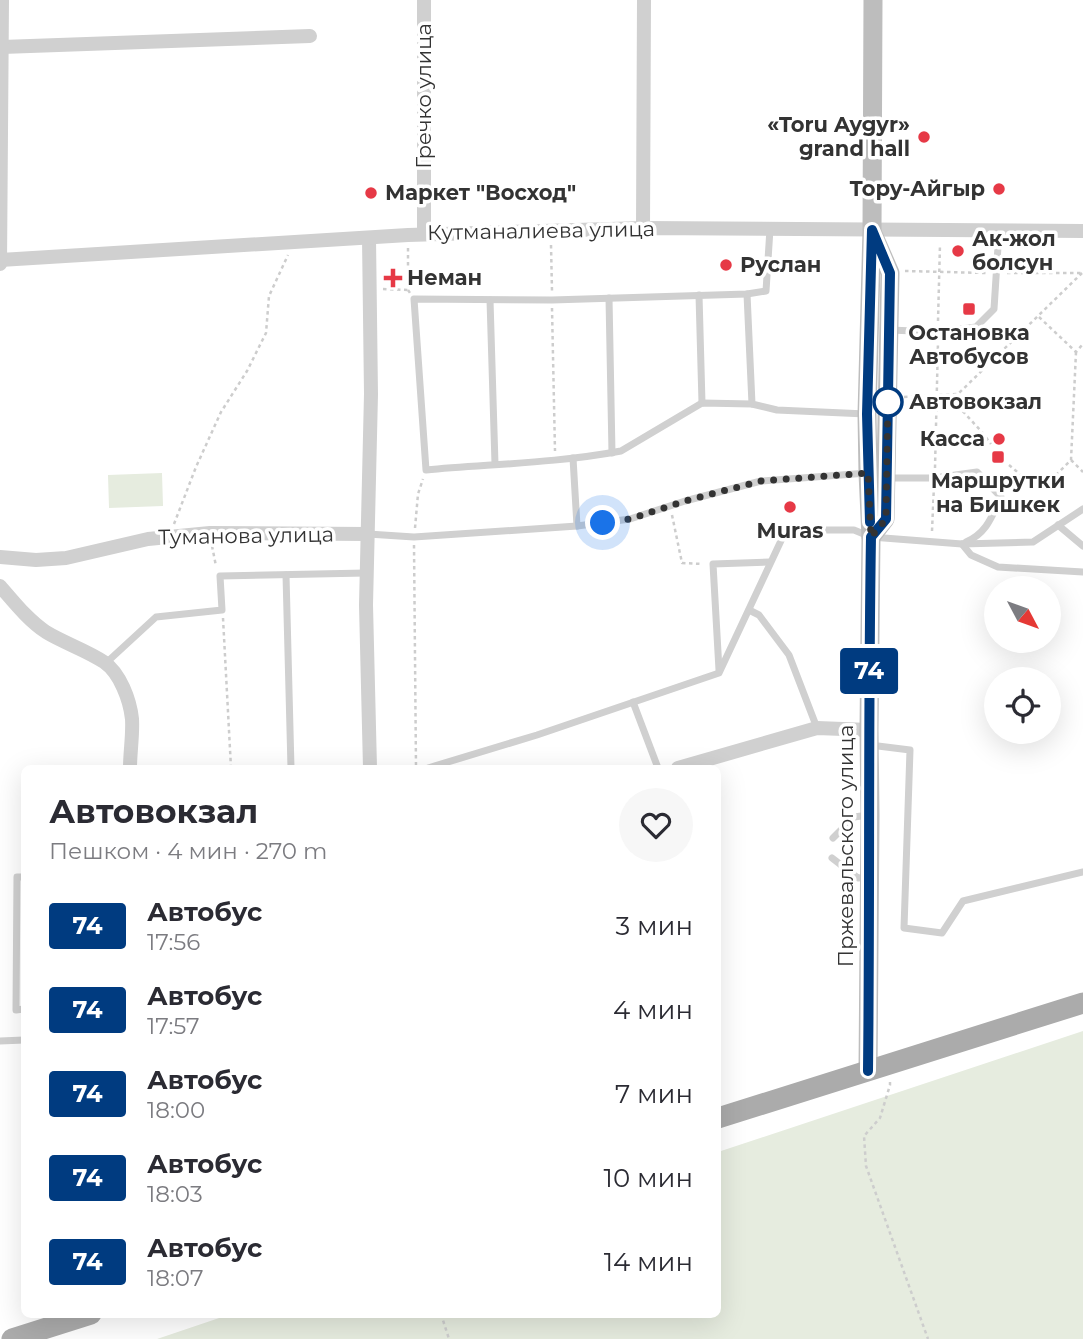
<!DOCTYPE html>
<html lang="ru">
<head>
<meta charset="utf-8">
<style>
  :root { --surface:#fff; --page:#f7f7f7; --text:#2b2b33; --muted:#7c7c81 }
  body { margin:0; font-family:Montserrat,sans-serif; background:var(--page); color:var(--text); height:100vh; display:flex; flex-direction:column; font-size:26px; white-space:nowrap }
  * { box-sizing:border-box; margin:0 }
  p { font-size:23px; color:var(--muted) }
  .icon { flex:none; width:38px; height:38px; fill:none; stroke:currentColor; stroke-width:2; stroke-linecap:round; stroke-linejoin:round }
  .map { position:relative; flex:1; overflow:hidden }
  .drawer { position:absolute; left:21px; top:765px; width:700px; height:553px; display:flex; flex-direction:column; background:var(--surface); border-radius:10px; box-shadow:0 7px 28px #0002 }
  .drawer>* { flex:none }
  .badge { padding:0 14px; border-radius:5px; font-size:24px; line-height:46px }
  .needle { width:46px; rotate:131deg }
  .buttons { position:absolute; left:984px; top:576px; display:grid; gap:14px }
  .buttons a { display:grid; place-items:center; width:77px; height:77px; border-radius:50%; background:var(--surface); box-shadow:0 7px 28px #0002; font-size:35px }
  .you { position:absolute; width:35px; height:35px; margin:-18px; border:5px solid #fff; border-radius:50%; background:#1a73e8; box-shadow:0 0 0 10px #1a73e833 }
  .map>.badge { position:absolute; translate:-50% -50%; box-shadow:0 0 0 4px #fff }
  .round { display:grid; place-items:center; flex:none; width:74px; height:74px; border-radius:37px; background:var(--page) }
  .overview { display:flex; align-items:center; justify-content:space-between; height:119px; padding:0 28px }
  h1 { font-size:33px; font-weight:700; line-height:52px }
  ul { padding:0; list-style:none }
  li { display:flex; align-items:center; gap:21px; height:84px; padding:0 28px }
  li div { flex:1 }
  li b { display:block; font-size:26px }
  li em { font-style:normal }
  li .badge { min-width:77px; font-weight:700; text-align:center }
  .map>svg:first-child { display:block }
</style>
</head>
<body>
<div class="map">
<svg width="1083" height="1339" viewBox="0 0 1083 1339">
  <rect width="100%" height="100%" fill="#fff"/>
  <g fill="#e6ecdf">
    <polygon points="162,473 163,506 109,508 108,475"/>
    <polygon points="1083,1031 1083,1339 157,1339 231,1314 718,1314 718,1152"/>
  </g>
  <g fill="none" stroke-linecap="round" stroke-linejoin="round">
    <g stroke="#cdcdcd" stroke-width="2.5" stroke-dasharray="3.5 3.5" stroke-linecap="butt">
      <polyline points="551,245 552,291"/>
      <polyline points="408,248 408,290 410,293"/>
      <polyline points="905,271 986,273"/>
      <polyline points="1007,273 1081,273"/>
      <polyline points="383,289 408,290"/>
      <polyline points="552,308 555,451"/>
      <polyline points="1039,317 1076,352 1083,344"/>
      <polyline points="938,321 940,244"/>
      <polyline points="904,397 958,394 1082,273"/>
      <polyline points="958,400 1013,403"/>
      <polyline points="958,406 981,431 991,444"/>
      <polyline points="907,407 958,406 958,394"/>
      <polyline points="1071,460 1083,472"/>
      <polyline points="1009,465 1040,491 1071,460 1076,352"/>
      <polyline points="935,468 938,342"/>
      <polyline points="672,515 682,563 702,564"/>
      <polyline points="174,524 196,467 221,412 247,371 266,333 269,296 288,255"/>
      <polyline points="415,528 418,494 423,479"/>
      <polyline points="932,531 934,485"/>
      <polyline points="414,545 416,768"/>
      <polyline points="212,546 216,566"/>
      <polyline points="223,618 231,768"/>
      <polyline points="890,1082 890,1085 880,1118 864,1136 866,1166 928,1339"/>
      <polyline points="441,1314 449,1339"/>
    </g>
    <g stroke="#d0d0d0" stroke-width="7">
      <polyline points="747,294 752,404 777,410 866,414"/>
      <polyline points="699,295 702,403"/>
      <polyline points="609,298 612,453"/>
      <polyline points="490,300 495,464"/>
      <polyline points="890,330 938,332 976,327 994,309 999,231"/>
      <path d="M752,404L702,403L621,451C557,463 491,464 426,470L414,299L552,300L747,294L766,291L770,229"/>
      <polyline points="573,458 577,526"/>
      <path d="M887,478H934L977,472L1001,497C992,516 987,533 966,542"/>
      <polyline points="1058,525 1083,546"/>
      <polyline points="368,534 414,537 577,526 630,519 685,501 761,481 867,473"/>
      <polyline points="962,544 971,555 998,567 1083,572"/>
      <polyline points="286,575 291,768"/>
      <polyline points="749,610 759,615 789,655 817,728"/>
      <polyline points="106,663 156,617 222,610 220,576 366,573"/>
      <polyline points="719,670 713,564 770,562"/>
      <polyline points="633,702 658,768"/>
      <polyline points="870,745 910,750 904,928 942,933 963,901 1083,872"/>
      <polyline points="428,768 537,735 719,673 786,530 854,530 871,537 962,544 1033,542 1083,509"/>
      <polyline points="833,838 854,817 869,815"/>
      <polyline points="832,858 858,878 869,877"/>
      <polyline points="24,877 17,877 16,1010 24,1009"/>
      <polyline points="0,1041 24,1040"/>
    </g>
    <g stroke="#d0d0d0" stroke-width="14">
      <polyline points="2,47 310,36"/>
      <polyline points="643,228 644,0"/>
      <polyline points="424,234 424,0"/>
      <polyline points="369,238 371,394 366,605 370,768"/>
      <polyline points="0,260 408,235 643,228 1083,231"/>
      <polyline points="0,264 2,0"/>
      <polyline points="0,557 36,560 66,558 148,539 210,533 368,534"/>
      <path d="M0,586C14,602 28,620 46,632C64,643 86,650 104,662C120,673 130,700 132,719C133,735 130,752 130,768"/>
      <polyline points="678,768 817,728 869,730"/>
    </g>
    <g stroke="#bdbdbd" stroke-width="19">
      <polyline points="871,537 885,519 890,273 873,234"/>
      <polyline points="868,1071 870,815 869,730 871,537 868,473 867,414 872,230 873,0"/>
    </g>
    <g stroke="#ababab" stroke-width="21">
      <polyline points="718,1118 1083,1003"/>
      <polyline points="12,1339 91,1314"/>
    </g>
  </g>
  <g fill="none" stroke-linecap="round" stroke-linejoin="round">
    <defs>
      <path id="line" d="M868,1071C870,893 868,715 871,537L886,519L890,273L872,230L867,414L870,522"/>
    </defs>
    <use href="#line" stroke="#fff" stroke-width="16"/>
    <use href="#line" stroke="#003b80" stroke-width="10"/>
    <polyline stroke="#333" stroke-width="7" stroke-dasharray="0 12.6" points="603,523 630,519 685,501 761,481 868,473 871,537 886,519 888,395 888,402"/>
  </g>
  <g fill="#e63946" stroke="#fff" stroke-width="2.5">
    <circle cx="924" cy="137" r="7"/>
    <circle cx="999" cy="189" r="7"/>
    <circle cx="371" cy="193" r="7"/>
    <circle cx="958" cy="251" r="7"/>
    <circle cx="726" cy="265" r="7"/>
    <path d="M389.5 267.5h7v7h7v7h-7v7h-7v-7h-7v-7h7z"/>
    <rect x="962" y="302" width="14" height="14" rx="3.5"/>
    <circle cx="999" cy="439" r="7"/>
    <rect x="991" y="450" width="14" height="14" rx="3.5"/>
    <circle cx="790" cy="507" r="7"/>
  </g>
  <circle fill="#fff" stroke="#003b80" stroke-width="3.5" cx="888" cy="402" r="14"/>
  <g text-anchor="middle" stroke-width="7" stroke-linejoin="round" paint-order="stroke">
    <g font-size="21" fill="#333" stroke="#fff">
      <text transform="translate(424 96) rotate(-90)" y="7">Гречко улица</text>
      <text transform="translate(541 231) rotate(-1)" y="7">Кутманалиева улица</text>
      <text transform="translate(246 536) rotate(-1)" y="7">Туманова улица</text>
      <text transform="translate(846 846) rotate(-90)" y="7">Пржевальского улица</text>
    </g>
    <g font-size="21" font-weight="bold" fill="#333" stroke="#fff" text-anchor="start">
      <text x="910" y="132" text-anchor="end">«Toru Aygyr»<tspan x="910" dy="24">grand hall</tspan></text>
      <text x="985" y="196" text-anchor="end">Тору-Айгыр</text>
      <text x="385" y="200">Маркет "Восход"</text>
      <text x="972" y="246">Ак-жол<tspan x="972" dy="24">болсун</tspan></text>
      <text x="740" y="272">Руслан</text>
      <text x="407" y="285">Неман</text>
      <text x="969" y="340" text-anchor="middle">Остановка<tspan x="969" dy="24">Автобусов</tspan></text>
      <text x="985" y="446" text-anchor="end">Касса</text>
      <text x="998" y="488" text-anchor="middle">Маршрутки<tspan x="998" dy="24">на Бишкек</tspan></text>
      <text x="790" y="538" text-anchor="middle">Muras</text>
    </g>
    <g font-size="21" font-weight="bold" fill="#333" stroke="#fff" text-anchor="start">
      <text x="909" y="409">Автовокзал</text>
    </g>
  </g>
</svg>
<div class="buttons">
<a><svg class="needle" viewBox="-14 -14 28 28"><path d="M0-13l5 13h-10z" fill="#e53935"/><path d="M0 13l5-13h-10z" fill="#7c7c81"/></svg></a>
<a><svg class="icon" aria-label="locate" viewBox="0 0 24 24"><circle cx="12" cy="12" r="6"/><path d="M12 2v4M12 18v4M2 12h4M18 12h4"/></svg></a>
</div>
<div class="you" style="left:603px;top:523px"></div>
<b class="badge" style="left:869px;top:671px;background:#003b80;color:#fff">74</b>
<section class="drawer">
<div class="overview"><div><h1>Автовокзал</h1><p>Пешком · 4 мин · 270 m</p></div><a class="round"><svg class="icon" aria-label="heart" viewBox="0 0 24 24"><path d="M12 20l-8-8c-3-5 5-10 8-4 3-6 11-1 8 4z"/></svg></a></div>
<ul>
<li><span class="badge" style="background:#003b80;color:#fff">74</span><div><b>Автобус</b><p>17:56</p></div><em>3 мин</em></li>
<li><span class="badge" style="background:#003b80;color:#fff">74</span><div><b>Автобус</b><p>17:57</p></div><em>4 мин</em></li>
<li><span class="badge" style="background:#003b80;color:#fff">74</span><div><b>Автобус</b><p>18:00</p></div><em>7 мин</em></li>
<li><span class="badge" style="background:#003b80;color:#fff">74</span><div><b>Автобус</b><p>18:03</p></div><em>10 мин</em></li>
<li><span class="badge" style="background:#003b80;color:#fff">74</span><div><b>Автобус</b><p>18:07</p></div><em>14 мин</em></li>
</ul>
</section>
</div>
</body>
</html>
